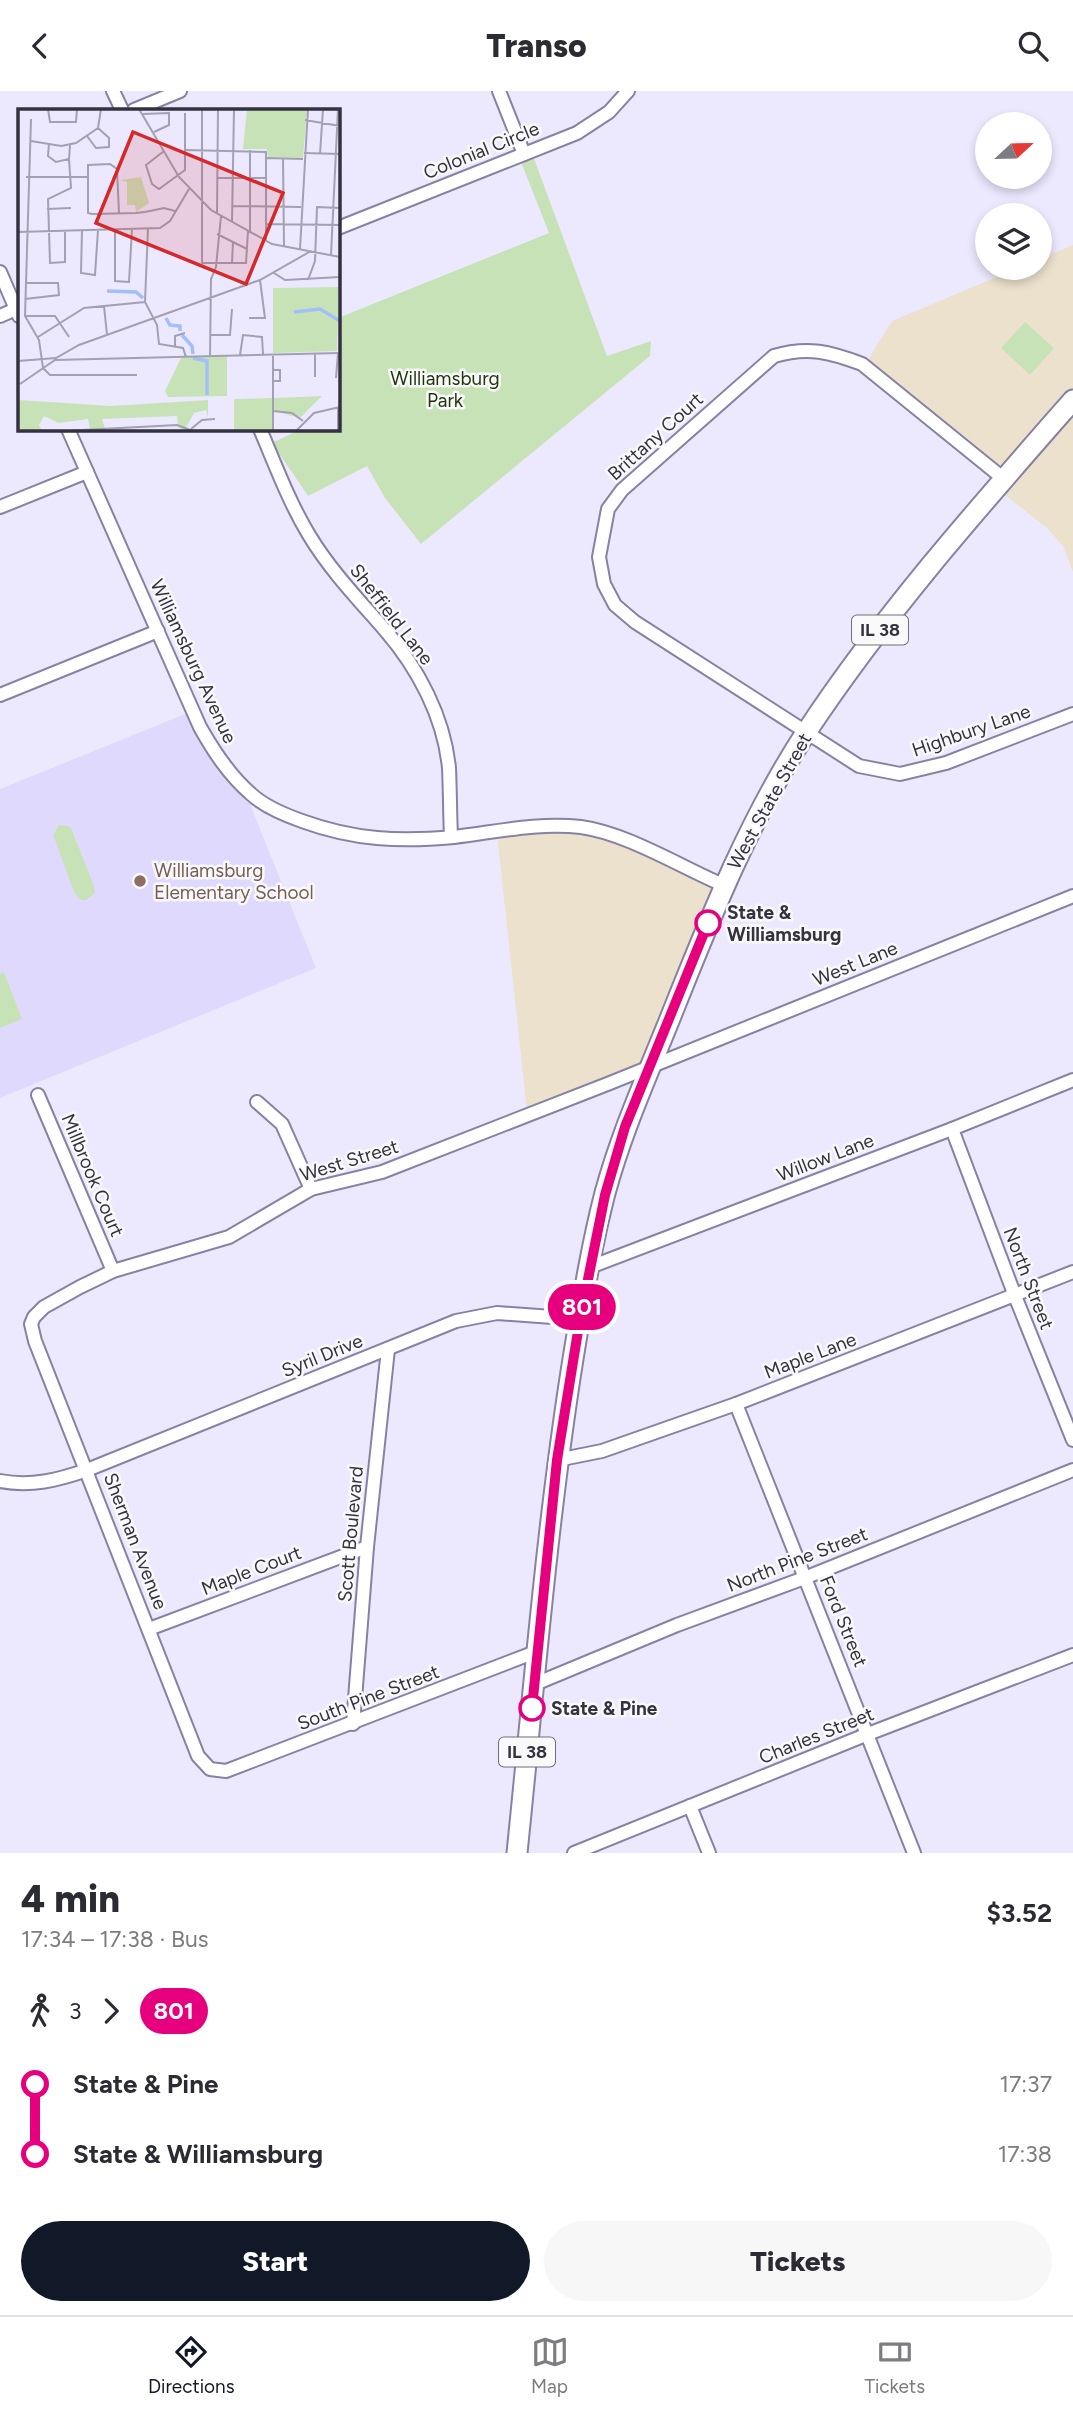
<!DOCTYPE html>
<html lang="en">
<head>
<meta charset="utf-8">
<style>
  :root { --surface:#fff; --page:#f7f7f7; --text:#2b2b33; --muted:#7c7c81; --line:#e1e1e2; --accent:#111827 }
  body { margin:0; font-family:Figtree,sans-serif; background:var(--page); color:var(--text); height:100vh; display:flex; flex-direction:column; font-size:26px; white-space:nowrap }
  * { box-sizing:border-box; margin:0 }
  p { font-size:23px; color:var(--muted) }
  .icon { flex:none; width:38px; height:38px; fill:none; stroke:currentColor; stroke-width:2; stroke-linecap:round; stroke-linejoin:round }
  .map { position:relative; height:1762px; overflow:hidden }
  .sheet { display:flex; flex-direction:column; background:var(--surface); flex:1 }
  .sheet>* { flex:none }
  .badge { padding:0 14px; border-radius:23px; font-size:24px; line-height:46px }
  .needle { width:46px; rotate:68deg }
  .buttons { position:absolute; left:975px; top:21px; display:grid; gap:14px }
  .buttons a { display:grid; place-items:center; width:77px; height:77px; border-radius:50%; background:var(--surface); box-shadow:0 4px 10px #0003; font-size:35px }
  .map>.badge { position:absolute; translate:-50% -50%; box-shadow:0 0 0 4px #fff }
  .legs { display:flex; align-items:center; gap:10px; height:77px; padding:0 21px; font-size:23px }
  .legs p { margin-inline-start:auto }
  .head { display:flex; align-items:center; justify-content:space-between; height:119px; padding:0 21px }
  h1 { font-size:38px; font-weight:800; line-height:52px }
  .primary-button { display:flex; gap:14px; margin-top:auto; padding:14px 21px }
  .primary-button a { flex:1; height:80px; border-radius:42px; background:var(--accent); color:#fff; font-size:28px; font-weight:800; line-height:80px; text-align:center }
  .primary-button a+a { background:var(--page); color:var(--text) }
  ul { padding:0 21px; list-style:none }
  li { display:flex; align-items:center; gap:24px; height:70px; font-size:26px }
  li i { display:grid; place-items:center; width:10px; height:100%; margin:0 9px; background:currentColor }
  li i::after { content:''; width:18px; height:18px; margin:-9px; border:5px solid; border-radius:50%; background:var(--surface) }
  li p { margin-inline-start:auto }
  li:first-child i { background:linear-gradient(#0000 50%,currentColor 0) }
  li:last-child i { background:linear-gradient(currentColor 50%,#0000 0) }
  header { display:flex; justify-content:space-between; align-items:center; height:91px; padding:0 21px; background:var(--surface); font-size:32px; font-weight:800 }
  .tabs { display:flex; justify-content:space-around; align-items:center; height:98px; border-top:2px solid var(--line); background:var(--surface); font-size:19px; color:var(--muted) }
  .tabs a { display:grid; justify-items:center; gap:4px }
  .tabs .current { color:var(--accent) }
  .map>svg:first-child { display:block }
</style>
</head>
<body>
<header><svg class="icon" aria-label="back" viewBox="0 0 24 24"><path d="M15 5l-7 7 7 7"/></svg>Transo<svg class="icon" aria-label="search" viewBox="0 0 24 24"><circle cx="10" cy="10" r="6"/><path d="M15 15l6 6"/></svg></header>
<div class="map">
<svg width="1073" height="1762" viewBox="0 0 1073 1762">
  <rect width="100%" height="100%" fill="#ece9ff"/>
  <g fill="#ece1cc">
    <polygon points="1073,154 1073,302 1004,381 867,270 892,230 1018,177 1040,177 1040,168"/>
    <polygon points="1073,320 1073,481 1063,455 1047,437 1001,401"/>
    <polygon points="543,738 599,744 718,796 647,972 527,1020 497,743"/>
  </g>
  <polygon fill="#dfdafd" points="190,621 246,703 316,877 0,1007 0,698"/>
  <g fill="#c8e2b8">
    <polygon points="533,65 607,265 651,250 650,265 421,453 385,407 367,375 308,405 272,352 301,338 338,338 338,319 342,316 338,306 338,227 549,142 521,71"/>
    <polygon points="1025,231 1054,257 1030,284 1001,257"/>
    <polygon points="59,734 68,735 71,737 94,795 95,802 86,809 81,809 75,803 53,744"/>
    <polygon points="4,881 22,928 0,937 0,883"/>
  </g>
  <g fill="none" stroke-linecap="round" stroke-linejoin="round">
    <defs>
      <g id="minor">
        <polyline points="113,0 122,19"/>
        <polyline points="499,0 524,63"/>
        <polyline points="134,19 180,0"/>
        <polyline points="338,137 577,42 609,21 628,0"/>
        <polyline points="0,181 19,225"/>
        <polyline points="0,225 16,218"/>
        <path d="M68,338L200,636C214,661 229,684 251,703C265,716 285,724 302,730C354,749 399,751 454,746C496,741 538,731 581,736C626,742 681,776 723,794"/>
        <path d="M260,338C275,373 289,411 309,444C330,479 358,508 385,539C418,577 444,626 449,677C450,700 450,723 451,746"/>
        <path d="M1004,388L862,273C830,261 808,255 774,265L622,399L608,418L599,466L604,493L615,514L635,531L859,675L900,683L946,672L1073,623"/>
        <polyline points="0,416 87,381"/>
        <polyline points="0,604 158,540"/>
        <polyline points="38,1004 113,1180"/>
        <polyline points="257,1011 282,1033 311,1098"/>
        <polyline points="952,1038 1015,1205 1073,1349"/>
        <polyline points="590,1176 952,1038 1073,989"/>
        <polyline points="736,1313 914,1762"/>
        <polyline points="557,1369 602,1360 736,1313 1073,1181"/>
        <path d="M0,1390C31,1396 58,1389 87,1379L456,1230L497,1222L580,1228"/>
        <polyline points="149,1538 367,1456"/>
        <polyline points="538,1560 226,1680 210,1678 198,1665 35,1250 31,1233 34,1226 44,1216 80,1196 113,1180 229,1146 311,1098 382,1081 610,992 1073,805"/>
        <polyline points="535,1593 677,1534 807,1486 1073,1379"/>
        <polyline points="353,1633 367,1456 388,1258"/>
        <polyline points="690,1715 709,1762"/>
        <polyline points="574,1762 868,1643 1073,1564"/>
      </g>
      <path id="primary" d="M517,1762C534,1597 547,1431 573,1268C582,1213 591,1156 605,1102C621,1043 646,987 669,930C709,830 748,730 807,640C885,522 980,415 1073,309"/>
    </defs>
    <use href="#minor" stroke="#8782a3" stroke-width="16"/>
    <use href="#primary" stroke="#8782a3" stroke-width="23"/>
    <use href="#minor" stroke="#fff" stroke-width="12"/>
    <use href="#primary" stroke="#fff" stroke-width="19"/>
  </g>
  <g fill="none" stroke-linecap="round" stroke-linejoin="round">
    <defs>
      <polyline id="line-1" points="532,1617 557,1369 580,1228 605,1104 625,1036 708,832"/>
    </defs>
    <use href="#line-1" stroke="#fff" stroke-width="16"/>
    <use href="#line-1" stroke="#e6007e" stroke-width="10"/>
  </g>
  <circle fill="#8d6e63" stroke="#f9f9f9" stroke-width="2.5" cx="140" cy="790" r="7"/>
  <g fill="#fff" stroke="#e6007e" stroke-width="3.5">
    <circle cx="708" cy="832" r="12"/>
    <circle cx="532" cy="1617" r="12"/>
  </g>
  <g text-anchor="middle" stroke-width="5" stroke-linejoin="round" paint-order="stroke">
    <g fill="#f9f9f9" stroke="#6f6e78" stroke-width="2">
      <rect x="852" y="524.5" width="56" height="29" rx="5"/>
      <rect x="499" y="1646.5" width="56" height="29" rx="5"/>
    </g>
    <g font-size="18" font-weight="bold" fill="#343240">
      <text x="880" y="545">IL 38</text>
      <text x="527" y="1667">IL 38</text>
    </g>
    <g font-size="19" fill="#343240" stroke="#f9f9f9">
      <text transform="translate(481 59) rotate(-22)" y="7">Colonial Circle</text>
      <text transform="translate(655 345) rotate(-42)" y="7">Brittany Court</text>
      <text transform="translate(392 523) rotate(52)" y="7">Sheffield Lane</text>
      <text transform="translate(194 570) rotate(65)" y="7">Williamsburg Avenue</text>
      <text transform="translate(971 639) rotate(-19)" y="7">Highbury Lane</text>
      <text transform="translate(769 710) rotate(-61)" y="7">West State Street</text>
      <text transform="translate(855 872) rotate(-22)" y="7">West Lane</text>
      <text transform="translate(825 1066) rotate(-21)" y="7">Willow Lane</text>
      <text transform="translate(349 1069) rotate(-17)" y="7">West Street</text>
      <text transform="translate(93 1084) rotate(67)" y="7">Millbrook Court</text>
      <text transform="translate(1029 1187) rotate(69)" y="7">North Street</text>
      <text transform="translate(322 1264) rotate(-22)" y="7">Syril Drive</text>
      <text transform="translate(810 1264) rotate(-21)" y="7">Maple Lane</text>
      <text transform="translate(350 1443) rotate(-85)" y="7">Scott Boulevard</text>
      <text transform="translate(136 1450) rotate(69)" y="7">Sherman Avenue</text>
      <text transform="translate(797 1468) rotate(-21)" y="7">North Pine Street</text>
      <text transform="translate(251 1479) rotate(-21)" y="7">Maple Court</text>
      <text transform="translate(844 1530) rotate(68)" y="7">Ford Street</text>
      <text transform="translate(368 1606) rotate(-21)" y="7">South Pine Street</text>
      <text transform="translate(816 1644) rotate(-22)" y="7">Charles Street</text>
    </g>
    <g font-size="19" fill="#1f350c" stroke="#f9f9f9">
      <text x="445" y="294">Williamsburg<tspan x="445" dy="22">Park</tspan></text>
    </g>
    <g font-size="19" fill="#785e54" stroke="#f9f9f9" text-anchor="start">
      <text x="154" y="786">Williamsburg<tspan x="154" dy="22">Elementary School</tspan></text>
    </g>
    <g font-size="19" font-weight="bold" fill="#343240" stroke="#f9f9f9" text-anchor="start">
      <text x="727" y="828">State &amp;<tspan x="727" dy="22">Williamsburg</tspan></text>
      <text x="551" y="1624">State &amp; Pine</text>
    </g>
  </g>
  <g transform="translate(18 18)">
    <rect width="322" height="322" fill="#ece9ff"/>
    <path d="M229,0H289L285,49L250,48L249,40H225ZM123,68L131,94L118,103L117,96H109V73L102,71ZM321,178L319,242L255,244V179ZM209,247V287L150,288L147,282L163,249ZM304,287L282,309L256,302L255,289ZM254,289V322H216V290ZM0,291L93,297L190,291V308L188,301L176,304L166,322L160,318L159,307L84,310L88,322L72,320L70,310L41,314L26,307L21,316L24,322H0Z" fill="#c8e2b8"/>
    <path fill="none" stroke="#a3bff8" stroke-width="3.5" d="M89,182L118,183L125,189M276,203L302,200L322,212M148,209L152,216L162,217V222M164,226L174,237L175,245M175,249L189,252V286"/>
    <path fill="none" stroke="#a2a0b3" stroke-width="2" d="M30,0L32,13H58L59,0M121,0L161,68L193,101L254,135L322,148M184,0V154H228L230,122M125,5L151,4V16L136,23M13,10L7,207L21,231L25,259L32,266H119M287,11L322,17M69,27L78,39L91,38V29L80,19M13,32L43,37L58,34L80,19L83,0M31,34L30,47L38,53L51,50L52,36M168,41L248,43V131M146,42L128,56L134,75L141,80L167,61V4M286,44L322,45M302,45L305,0M249,49L285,50M265,50L266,137M8,68H69M199,69H248M215,97L283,98M29,100L53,99M101,104L99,60L92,55L70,56V104L74,105L118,104L127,103L146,99L157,102M199,104L200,0M214,113L216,0M248,115L322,116M97,120V172L111,173L114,120M64,121L63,164L77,166L80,121M47,122V153L32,154L30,90L53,79L51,50M0,123L142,119L152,112L171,80M232,123V41M199,125L229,140M282,140L290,0M313,146L320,0M214,154L215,133M256,164L267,171L322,168M290,171L297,152L299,98L322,99M7,174H40L41,186L7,190M127,193L139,216L141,235L165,239L168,248M127,193L130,119M86,197L89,226M7,207H37L51,228M231,209H247L242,171M193,226H212L214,200M20,228L66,199L127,193M157,239V227L167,224M222,246L225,226L244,228L245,245M192,247L193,170L198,158L203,107M0,252L38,249L61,236L242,171L293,142M297,268V244M318,269L320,244M255,272H262V261H255M2,275L37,251L322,244M255,302L274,304L285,312M173,320L184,311L197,310M45,322L159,316L175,322M255,322V245M278,322L296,304L322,298M320,322V298"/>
    <path fill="#d62828" fill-opacity="0.15" stroke="#d62828" stroke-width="3.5" d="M115,23L265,84L228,175L78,114Z"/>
    <rect width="322" height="322" fill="none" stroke="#343240" stroke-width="3.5"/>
  </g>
</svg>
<div class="buttons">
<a><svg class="needle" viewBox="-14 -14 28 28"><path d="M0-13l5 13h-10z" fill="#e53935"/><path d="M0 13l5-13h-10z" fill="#7c7c81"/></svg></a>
<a><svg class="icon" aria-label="layers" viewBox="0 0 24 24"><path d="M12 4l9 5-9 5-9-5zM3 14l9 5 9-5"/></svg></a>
</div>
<b class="badge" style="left:582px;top:1216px;background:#e6007e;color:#fff">801</b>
</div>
<section class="sheet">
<div class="head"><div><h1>4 min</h1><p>17:34 – 17:38 · Bus</p></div><b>$3.52</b></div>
<div class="legs"><svg class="icon" aria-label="walk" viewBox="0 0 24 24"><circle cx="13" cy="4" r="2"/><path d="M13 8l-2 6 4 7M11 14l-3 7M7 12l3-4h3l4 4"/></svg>3<svg class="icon" aria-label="forward" viewBox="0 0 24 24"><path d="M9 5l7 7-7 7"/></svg><b class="badge" style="background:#e6007e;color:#fff">801</b></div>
<ul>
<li><i style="color:#e6007e"></i><b>State &amp; Pine</b><p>17:37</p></li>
<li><i style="color:#e6007e"></i><b>State &amp; Williamsburg</b><p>17:38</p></li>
</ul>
<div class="primary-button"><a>Start</a><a>Tickets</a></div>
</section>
<nav class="tabs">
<a class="current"><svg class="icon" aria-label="directions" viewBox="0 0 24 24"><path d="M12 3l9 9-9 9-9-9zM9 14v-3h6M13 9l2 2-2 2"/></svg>Directions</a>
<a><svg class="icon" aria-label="map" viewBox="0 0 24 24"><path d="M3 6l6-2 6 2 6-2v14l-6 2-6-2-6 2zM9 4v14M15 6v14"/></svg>Map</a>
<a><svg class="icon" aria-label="tickets" viewBox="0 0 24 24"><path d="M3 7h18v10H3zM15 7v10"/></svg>Tickets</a>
</nav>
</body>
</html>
